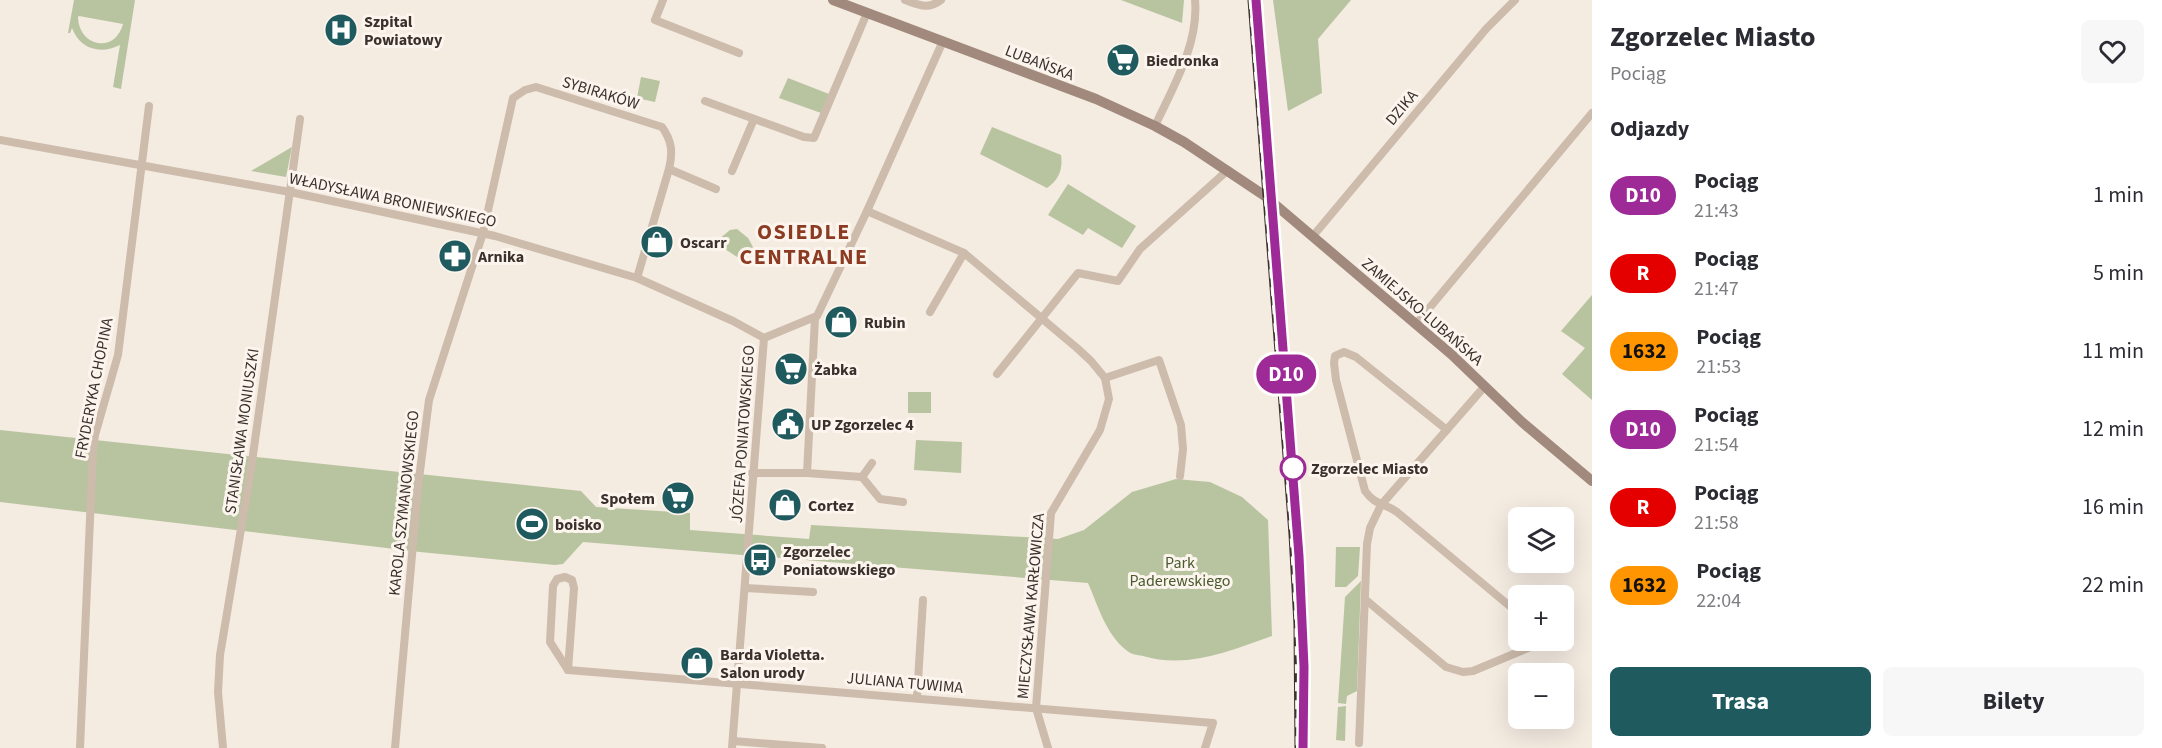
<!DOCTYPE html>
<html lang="pl">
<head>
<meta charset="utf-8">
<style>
  :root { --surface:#fff; --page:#f7f7f7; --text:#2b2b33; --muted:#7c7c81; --accent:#1f5a5e }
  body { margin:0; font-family:"Source Sans 3",sans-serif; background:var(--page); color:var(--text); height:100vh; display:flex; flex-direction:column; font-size:22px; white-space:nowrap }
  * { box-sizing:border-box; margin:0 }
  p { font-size:20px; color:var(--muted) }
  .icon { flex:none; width:33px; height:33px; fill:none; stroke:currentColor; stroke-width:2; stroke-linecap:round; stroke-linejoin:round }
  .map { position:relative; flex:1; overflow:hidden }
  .details { display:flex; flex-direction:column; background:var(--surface); width:570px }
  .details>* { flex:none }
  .badge { padding:0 12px; border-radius:20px; font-size:21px; line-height:39px }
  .buttons { position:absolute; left:1508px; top:507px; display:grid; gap:12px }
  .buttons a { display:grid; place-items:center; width:66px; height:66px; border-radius:9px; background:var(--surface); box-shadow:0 6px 24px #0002; font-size:30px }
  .map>.badge { position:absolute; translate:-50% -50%; box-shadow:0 0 0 3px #fff }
  h2 { padding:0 18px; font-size:22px; line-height:54px }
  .round { display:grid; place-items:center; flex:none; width:63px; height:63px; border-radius:9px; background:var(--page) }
  .summary { display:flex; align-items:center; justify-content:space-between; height:102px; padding:0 18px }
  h1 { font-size:28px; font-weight:700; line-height:45px }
  .action { display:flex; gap:12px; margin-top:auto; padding:12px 18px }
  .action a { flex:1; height:69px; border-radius:9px; background:var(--accent); color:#fff; font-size:24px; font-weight:700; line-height:69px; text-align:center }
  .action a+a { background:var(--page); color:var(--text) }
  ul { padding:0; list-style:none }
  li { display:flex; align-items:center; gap:18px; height:78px; padding:0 18px }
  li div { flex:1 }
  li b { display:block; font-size:22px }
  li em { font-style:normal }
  li .badge { min-width:66px; font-weight:700; text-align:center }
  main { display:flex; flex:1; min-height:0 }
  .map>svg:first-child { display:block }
</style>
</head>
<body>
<main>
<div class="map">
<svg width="1592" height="748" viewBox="0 0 1592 748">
  <rect width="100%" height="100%" fill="#f4ebe1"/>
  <g fill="#b8c4a0" fill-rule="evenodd">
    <path d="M74,0H135L121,89L113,87L120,45C100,55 80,49 72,28L70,33H68ZM78,17L79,16L123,24C115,54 79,47 78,17Z"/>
    <polygon points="1121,0 1184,0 1182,23"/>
    <polygon points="1273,0 1351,0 1318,39 1322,93 1288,111"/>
    <polygon points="641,77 660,81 655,102 637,98"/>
    <polygon points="788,78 829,94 821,113 779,98"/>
    <path d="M992,127L1061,155C1063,169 1059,180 1047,188L980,154Z"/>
    <polygon points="292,147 286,177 251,171"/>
    <polygon points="1068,184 1136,226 1122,248 1088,228 1083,235 1048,215"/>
    <polygon points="737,229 748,238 753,247 742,260 720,246 719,239 730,230"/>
    <polygon points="1592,295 1592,400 1562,374 1585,348 1561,331"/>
    <rect x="908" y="392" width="23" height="21"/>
    <path d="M0,430L581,491L596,507L690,513V530L809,539L811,525L1058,539L1084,530L1132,492L1176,479L1210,482L1242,497L1268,520L1272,636C1230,651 1187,669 1143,656C1137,655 1130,654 1126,650C1106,634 1098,606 1088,583L583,542L563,564L555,565L420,552L0,502Z"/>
    <polygon points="916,440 962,442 961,473 914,470"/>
    <polygon points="1336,547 1360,547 1358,576 1346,587 1335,587"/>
    <polygon points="1361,581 1357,691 1347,696 1346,704 1338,703 1345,597"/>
    <polygon points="1346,706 1345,741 1336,740 1338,707"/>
  </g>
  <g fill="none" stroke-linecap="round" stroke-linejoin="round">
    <g stroke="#cdbbac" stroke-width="8">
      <polyline points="663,0 655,20 739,53"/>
      <path d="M905,0C919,5 928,10 941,0"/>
      <polyline points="705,101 804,137 814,138 867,13"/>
      <path d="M1155,126C1173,87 1199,44 1195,0"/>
      <polyline points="0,140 290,192 495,236 637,278 733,321 764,338"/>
      <polyline points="669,169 716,189"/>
      <polyline points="732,171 754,119"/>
      <polyline points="867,211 964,253 1077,348 1091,361 1105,378 1109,399 1100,430 1051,513 1036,708 1048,748"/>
      <polyline points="1313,236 1486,29 1515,0"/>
      <polyline points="930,312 964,253"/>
      <polyline points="1416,324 1592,113"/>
      <polyline points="997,374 1078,273 1118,281 1140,249 1228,170"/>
      <polyline points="1105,378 1159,360 1181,425 1183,449 1180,476"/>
      <path d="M1447,430L1356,357L1344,352L1335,356L1334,363L1336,380L1365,491C1376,506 1383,502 1397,512L1518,613"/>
      <polyline points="752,473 807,473 862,477 872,463"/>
      <polyline points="807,473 815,318"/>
      <polyline points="862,477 880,499 903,502"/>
      <polygon points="565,577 572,580 574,588 568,670 550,642 553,586 557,579"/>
      <polyline points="745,588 813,592"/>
      <polyline points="1366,600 1446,667 1463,672 1473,671 1547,640"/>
      <polyline points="568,670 1213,723 1205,748"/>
      <polyline points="917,697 923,600"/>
      <polyline points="733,741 822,748"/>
      <polyline points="1359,743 1367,544 1370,528 1381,505 1485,386"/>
      <polyline points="80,748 93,450 95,435 118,355 149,106"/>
      <polyline points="223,748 218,692 220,655 251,469 300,119"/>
      <path d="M395,748L418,487L429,400L483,233L513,98L525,90L536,87L662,127C672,141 673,152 669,169L637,278"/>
      <polyline points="732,748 764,338 817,316 867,211 943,41"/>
    </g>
    <polyline stroke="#a18a7d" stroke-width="10" points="833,0 1096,99 1155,126 1184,142 1265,196 1451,354 1522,422 1592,481"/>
    <defs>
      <polyline id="rail" points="1250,0 1291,534 1296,624 1297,748"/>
    </defs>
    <use href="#rail" stroke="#3b302b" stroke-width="5"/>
    <use href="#rail" stroke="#fbf5ee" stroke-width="3" stroke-dasharray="9" stroke-linecap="butt"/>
  </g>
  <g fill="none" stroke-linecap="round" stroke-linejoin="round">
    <defs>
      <polyline id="line" points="1256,0 1299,556 1304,667 1303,748"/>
    </defs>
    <use href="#line" stroke="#fff" stroke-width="14"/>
    <use href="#line" stroke="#9e2a97" stroke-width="9"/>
  </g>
  <defs>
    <symbol id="hospital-disc" viewBox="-11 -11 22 22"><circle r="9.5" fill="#1f5a5e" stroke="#fbf5ee"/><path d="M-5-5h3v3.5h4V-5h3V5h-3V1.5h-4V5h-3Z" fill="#fff"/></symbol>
    <symbol id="supermarket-disc" viewBox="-11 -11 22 22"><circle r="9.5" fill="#1f5a5e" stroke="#fbf5ee"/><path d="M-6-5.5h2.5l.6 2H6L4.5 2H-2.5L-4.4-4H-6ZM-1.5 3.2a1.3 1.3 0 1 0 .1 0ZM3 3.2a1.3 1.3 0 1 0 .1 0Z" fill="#fff"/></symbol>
    <symbol id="shop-disc" viewBox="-11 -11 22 22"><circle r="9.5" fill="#1f5a5e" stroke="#fbf5ee"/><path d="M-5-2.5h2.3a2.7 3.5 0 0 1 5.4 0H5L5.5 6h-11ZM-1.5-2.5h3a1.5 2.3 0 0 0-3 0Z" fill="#fff"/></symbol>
    <symbol id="pharmacy-disc" viewBox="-11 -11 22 22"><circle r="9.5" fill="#1f5a5e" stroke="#fbf5ee"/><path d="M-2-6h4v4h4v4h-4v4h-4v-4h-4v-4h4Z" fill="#fff"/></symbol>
    <symbol id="civic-disc" viewBox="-11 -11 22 22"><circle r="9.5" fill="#1f5a5e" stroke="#fbf5ee"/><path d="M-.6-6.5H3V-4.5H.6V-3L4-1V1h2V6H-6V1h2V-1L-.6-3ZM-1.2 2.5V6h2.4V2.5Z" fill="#fff"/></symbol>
    <symbol id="stadium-disc" viewBox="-11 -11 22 22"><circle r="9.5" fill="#1f5a5e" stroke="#fbf5ee"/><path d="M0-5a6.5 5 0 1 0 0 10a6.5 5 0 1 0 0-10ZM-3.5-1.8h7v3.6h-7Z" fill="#fff"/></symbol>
    <symbol id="bus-disc" viewBox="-11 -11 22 22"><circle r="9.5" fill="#1f5a5e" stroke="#fbf5ee"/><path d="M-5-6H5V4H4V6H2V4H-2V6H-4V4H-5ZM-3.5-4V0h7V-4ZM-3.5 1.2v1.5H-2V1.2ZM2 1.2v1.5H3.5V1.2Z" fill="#fff"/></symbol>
  </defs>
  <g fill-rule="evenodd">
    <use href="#hospital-disc" x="322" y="11" width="38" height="38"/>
    <use href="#supermarket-disc" x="1104" y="41" width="38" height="38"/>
    <use href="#shop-disc" x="638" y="223" width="38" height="38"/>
    <use href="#pharmacy-disc" x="436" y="237" width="38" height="38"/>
    <use href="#shop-disc" x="822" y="303" width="38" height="38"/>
    <use href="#supermarket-disc" x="772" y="350" width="38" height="38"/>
    <use href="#civic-disc" x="769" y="405" width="38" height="38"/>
    <use href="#supermarket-disc" x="659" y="479" width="38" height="38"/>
    <use href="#shop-disc" x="766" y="486" width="38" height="38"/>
    <use href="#stadium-disc" x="513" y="505" width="38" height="38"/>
    <use href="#bus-disc" x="741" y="541" width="38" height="38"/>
    <use href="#shop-disc" x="678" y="644" width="38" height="38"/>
  </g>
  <circle fill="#fff" stroke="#9e2a97" stroke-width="3" cx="1293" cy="468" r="12"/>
  <g text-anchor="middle" stroke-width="6" stroke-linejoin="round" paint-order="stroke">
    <g font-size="16" font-weight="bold" fill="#3b302b" stroke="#fbf5ee" text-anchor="start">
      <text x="364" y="27">Szpital<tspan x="364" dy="18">Powiatowy</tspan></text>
      <text x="1146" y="66">Biedronka</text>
      <text x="680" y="248">Oscarr</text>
      <text x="478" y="262">Arnika</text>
      <text x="864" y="328">Rubin</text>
      <text x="814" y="375">Żabka</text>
      <text x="811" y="430">UP Zgorzelec 4</text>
      <text x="655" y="504" text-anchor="end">Społem</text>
      <text x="808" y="511">Cortez</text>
      <text x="555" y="530">boisko</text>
      <text x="783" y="557">Zgorzelec<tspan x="783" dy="18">Poniatowskiego</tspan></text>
      <text x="720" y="660">Barda Violetta.<tspan x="720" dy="18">Salon urody</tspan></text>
    </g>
    <g font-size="16" fill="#3b302b" stroke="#fbf5ee">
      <text transform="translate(1040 62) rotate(21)" y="6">LUBAŃSKA</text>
      <text transform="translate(601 92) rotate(17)" y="6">SYBIRAKÓW</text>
      <text transform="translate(1401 107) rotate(-50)" y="6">DZIKA</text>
      <text transform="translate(393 199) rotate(12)" y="6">WŁADYSŁAWA BRONIEWSKIEGO</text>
      <text transform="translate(1423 311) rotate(41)" y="6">ZAMIEJSKO-LUBAŃSKA</text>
      <text transform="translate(93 388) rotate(-79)" y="6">FRYDERYKA CHOPINA</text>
      <text transform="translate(241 431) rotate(-82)" y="6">STANISŁAWA MONIUSZKI</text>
      <text transform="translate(742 434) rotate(-86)" y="6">JÓZEFA PONIATOWSKIEGO</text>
      <text transform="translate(403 503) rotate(-84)" y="6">KAROLA SZYMANOWSKIEGO</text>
      <text transform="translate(1030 606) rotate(-85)" y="6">MIECZYSŁAWA KARŁOWICZA</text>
      <text transform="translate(905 682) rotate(5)" y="6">JULIANA TUWIMA</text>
    </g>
    <g font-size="16" font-weight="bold" fill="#3b302b" stroke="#fbf5ee" text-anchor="start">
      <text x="1311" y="474">Zgorzelec Miasto</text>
    </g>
    <g font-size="16" fill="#4a5a2e" stroke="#fbf5ee">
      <text x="1180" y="568">Park<tspan x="1180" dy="18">Paderewskiego</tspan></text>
    </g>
    <g font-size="22" font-weight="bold" letter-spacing="1.5" fill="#8c3b22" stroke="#fbf5ee">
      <text x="804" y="239">OSIEDLE<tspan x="804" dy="25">CENTRALNE</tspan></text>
    </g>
  </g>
</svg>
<div class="buttons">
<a><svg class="icon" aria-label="layers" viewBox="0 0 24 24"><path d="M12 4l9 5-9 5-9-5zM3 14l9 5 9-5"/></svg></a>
<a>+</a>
<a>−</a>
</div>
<b class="badge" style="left:1286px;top:374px;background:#9e2a97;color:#fff">D10</b>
</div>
<section class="details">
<div class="summary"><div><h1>Zgorzelec Miasto</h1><p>Pociąg</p></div><a class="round"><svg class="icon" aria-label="heart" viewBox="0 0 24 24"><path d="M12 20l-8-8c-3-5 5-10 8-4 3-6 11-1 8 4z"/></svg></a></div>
<h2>Odjazdy</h2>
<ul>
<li><span class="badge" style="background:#9e2a97;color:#fff">D10</span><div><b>Pociąg</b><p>21:43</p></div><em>1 min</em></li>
<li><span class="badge" style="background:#e50000;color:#fff">R</span><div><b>Pociąg</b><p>21:47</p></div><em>5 min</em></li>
<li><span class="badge" style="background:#ff9500;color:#111">1632</span><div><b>Pociąg</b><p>21:53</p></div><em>11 min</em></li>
<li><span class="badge" style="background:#9e2a97;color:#fff">D10</span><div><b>Pociąg</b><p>21:54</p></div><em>12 min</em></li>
<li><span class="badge" style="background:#e50000;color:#fff">R</span><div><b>Pociąg</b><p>21:58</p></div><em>16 min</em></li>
<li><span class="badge" style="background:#ff9500;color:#111">1632</span><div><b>Pociąg</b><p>22:04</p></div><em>22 min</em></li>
</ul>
<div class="action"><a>Trasa</a><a>Bilety</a></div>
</section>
</main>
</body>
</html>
